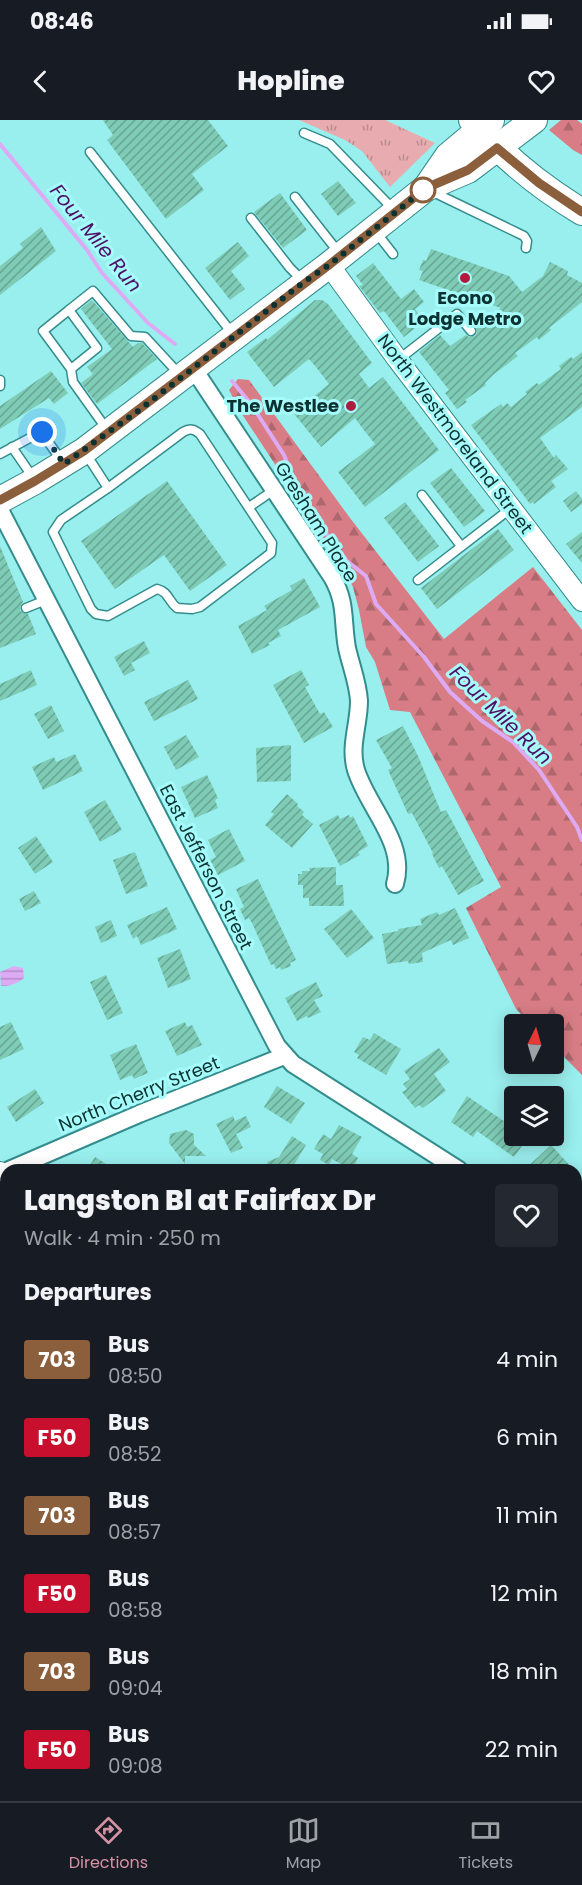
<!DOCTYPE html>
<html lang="en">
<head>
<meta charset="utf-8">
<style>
  :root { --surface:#171b24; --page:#242831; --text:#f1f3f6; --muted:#9ea1a6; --line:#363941; --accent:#d392a3 }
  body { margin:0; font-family:Poppins,sans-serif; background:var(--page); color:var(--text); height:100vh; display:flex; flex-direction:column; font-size:22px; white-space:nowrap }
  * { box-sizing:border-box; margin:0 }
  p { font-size:20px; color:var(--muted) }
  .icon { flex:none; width:33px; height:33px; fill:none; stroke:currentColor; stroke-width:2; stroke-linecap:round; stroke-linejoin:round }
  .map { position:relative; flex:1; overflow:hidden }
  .details { position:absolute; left:0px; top:1044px; width:582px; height:638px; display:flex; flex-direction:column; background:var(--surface); border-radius:18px 18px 0 0; box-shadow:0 3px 15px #0003 }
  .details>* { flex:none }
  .badge { padding:0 12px; border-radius:4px; font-size:21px; line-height:39px }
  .needle { width:39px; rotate:5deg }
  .controls { position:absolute; left:504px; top:894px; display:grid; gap:12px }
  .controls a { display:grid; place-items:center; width:60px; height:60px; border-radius:6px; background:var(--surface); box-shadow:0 3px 15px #0003; font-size:30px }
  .you { position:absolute; width:30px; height:30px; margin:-15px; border:4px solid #fff; border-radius:50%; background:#1a73e8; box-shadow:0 0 0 9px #1a73e833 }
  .map>.badge { position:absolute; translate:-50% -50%; box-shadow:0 0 0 3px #fff }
  h2 { padding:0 24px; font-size:22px; line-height:54px }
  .round { display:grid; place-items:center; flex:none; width:63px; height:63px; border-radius:6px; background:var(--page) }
  .overview { display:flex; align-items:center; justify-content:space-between; height:102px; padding:0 24px }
  h1 { font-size:28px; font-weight:800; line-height:45px }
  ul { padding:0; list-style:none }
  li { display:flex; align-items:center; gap:18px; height:78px; padding:0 24px }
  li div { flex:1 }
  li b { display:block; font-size:22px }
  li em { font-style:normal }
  li .badge { min-width:66px; font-weight:700; text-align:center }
  .status { display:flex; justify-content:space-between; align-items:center; height:42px; padding:0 30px; background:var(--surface); direction:ltr }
  .status svg { height:16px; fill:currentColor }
  header { display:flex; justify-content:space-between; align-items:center; height:78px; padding:0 24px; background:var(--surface); font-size:27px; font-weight:800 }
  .tabs { display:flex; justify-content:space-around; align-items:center; height:84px; border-top:2px solid var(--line); background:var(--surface); font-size:16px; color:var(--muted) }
  .tabs a { display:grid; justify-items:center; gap:3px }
  .tabs .selected { color:var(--accent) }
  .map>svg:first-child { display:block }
</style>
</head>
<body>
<div class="status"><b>08:46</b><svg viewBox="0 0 49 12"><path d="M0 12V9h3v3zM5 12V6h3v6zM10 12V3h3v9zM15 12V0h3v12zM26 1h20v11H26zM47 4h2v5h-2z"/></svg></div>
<header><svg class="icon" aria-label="back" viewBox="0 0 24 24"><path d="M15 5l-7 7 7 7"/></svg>Hopline<svg class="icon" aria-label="heart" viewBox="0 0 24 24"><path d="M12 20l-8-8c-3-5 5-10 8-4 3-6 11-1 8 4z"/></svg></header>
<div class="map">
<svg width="582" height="1681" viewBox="0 0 582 1681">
  <defs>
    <pattern id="grass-tufts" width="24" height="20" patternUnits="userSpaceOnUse" patternTransform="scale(1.5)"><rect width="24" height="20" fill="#e8abaf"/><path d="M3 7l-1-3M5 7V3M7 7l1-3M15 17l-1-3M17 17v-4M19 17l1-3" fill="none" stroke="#ba8c8f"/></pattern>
    <pattern id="forest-firs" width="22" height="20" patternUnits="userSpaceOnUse" patternTransform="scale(1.5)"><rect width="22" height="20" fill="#d87d85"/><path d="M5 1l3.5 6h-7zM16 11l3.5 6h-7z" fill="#ae676d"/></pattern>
    <pattern id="water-rules" width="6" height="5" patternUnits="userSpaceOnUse" patternTransform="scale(1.5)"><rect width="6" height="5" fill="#ddabf4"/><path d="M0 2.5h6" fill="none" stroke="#b28cc6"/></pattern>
    <pattern id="building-hatch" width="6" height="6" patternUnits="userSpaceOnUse" patternTransform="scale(1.5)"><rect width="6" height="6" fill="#7ecbb6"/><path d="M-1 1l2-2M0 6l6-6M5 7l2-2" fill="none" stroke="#66a595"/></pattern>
  </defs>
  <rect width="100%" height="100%" fill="#99efee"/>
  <polygon fill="url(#grass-tufts)" points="299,0 385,0 435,23 390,67 362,31 345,20"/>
  <g fill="url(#forest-firs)">
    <polygon points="561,0 577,0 582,4 582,35 573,30 549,10"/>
    <polygon points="238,259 249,260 350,398 444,519 533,447 582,510 582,955 554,927 554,904 531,904 516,889 466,788 501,767 410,592 390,590 375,542 366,527 359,490 353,467 343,448 240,291 229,270"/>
  </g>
  <path fill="url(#water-rules)" d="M14,846L23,848L24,858C18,863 9,867 1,866L0,852Z"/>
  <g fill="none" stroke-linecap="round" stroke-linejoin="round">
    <g stroke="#ddabf4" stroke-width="4">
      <polyline points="0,24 87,130 102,153 148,203 175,224"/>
      <polyline points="232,261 251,284 284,335 294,361 328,416 347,441 366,456 376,484 424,537 450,572 482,601 513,622 539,650 577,707 582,720"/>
    </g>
  </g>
  <g fill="url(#building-hatch)">
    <polygon points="103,0 208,0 228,26 192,54 204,70 166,99 107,20 113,15"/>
    <polygon points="338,61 356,83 338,96 321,74"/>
    <polygon points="280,73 307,110 283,128 254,92"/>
    <polygon points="41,107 56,131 0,175 0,146 23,128 20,124"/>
    <polygon points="238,122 249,136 231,151 245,169 230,180 205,148"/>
    <polygon points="431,129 509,156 522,172 543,156 550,142 568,151 567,155 582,163 582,182 549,208 551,210 539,220 537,217 515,233 518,236 493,255 485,263 486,265 465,280 467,282 457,289 445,273 449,270 419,232 440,215 450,226 466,215 469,217 475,216 477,213 476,207 501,188 419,160 423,151 419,150 423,140 426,141"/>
    <polygon points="373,143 401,179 414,169 424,182 415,189 424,201 404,217 384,191 380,193 359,166 363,165 356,156"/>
    <polygon points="92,180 133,227 138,223 142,223 157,239 97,284 81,263 93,254 87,247 112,229 81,189"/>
    <polygon points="315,180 322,180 328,184 372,243 359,254 369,268 383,257 439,330 365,387 338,352 375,324 363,309 355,298 321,327 291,290 304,280 311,276 312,278 329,264 316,247 309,239 274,267 247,232 266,218 267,220"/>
    <polygon points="582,232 582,287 540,318 554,338 556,335 568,349 551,361 556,367 534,384 533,382 530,384 471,305 501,284 503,287 507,283 511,287 527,274 525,272 537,263 539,265 561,249 559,246 571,237 573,239"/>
    <polygon points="51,251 68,273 54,284 49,278 0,309 0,286"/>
    <polygon points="451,348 485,391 464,407 430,363"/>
    <polygon points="167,361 227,445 190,471 164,435 115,469 81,421"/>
    <polygon points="576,371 582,379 582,384 571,392 563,381"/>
    <polygon points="405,382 439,426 418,442 384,398"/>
    <polygon points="498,409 514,430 437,489 421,468"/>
    <polygon points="582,412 582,443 566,424"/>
    <polygon points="0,426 23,482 20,487 20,491 28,494 36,514 0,528"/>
    <polygon points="304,458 320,487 278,510 281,516 268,523 270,525 252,534 238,506 267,490 264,486 292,470 290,466"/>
    <polygon points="144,521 150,533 131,543 135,550 124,556 114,537"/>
    <polygon points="31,550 37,565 0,581 0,564"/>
    <polygon points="301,550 309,565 305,567 320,594 324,592 333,607 304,623 273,565"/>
    <polygon points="188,560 198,579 154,601 144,582"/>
    <polygon points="51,585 64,611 48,619 34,594"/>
    <polygon points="403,606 418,636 441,692 446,690 484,761 458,775 442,746 439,748 432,734 433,733 412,693 408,694 388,650 392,648 376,620"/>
    <polygon points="186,615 199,637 176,650 164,627"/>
    <polygon points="291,625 291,661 257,662 256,628"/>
    <polygon points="75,634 83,651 43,670 32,647 54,637 56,642"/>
    <polygon points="207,655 218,678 215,680 218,688 195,698 181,667"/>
    <polygon points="287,674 298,684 297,686 304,692 302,695 313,704 292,728 265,705 274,694 271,692"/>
    <polygon points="105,680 122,710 100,722 84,692"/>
    <polygon points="338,695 340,699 349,695 350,698 353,696 368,726 358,732 360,735 340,746 319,705"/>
    <polygon points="229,709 245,741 218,755 210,740 216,737 208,720"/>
    <polygon points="36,716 53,742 35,754 18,728"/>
    <polygon points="135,732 148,766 126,774 113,740"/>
    <polygon points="336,747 336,765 343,765 344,786 309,786 309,778 303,778 303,765 298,765 298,754 302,754 302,751 310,751 309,748"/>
    <polygon points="258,759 296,840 290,843 291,846 281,850 280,847 276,849 274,844 271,845 252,803 249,798 245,800 240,789 244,787 236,769"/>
    <polygon points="34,771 41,783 25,791 19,779"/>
    <polygon points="167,787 177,809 141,825 137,816 133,819 127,805"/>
    <polygon points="455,788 469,818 453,825 451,820 422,833 423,842 409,844 408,841 387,844 382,814 398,811 398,809 422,805 420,799 437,792 439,795"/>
    <polygon points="351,789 374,818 347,838 324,809"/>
    <polygon points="111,800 117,816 101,823 95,807"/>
    <polygon points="180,829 191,859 168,868 157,838"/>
    <polygon points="106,855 123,893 107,900 90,862"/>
    <polygon points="316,862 323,876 314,880 321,892 308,898 307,896 297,901 285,878"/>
    <polygon points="11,902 24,929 0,940 0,907"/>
    <polygon points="185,902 187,907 192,905 202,925 177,936 165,911"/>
    <polygon points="374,913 401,929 386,955 357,938 359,935 354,932 363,917 370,920"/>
    <polygon points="136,924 148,953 134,959 132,955 120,960 110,935"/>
    <polygon points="439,928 450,942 434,954 446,971 423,988 419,985 415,988 402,972 407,969 403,964 410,959 404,951"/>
    <polygon points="277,966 305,983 291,1004 264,987"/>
    <polygon points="35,969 44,983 16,1002 7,987"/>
    <polygon points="467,976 514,1008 514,1016 529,1016 514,1037 477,1011 473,1017 451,1002"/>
    <polygon points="233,996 235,1001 246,996 251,1007 236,1014 243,1028 231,1033 216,1004"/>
    <polygon points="339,1005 362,1017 352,1034 358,1038 352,1050 332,1039 329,1045 320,1040 323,1034 314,1029 323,1014 331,1019"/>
    <polygon points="186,1010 194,1014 194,1025 206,1036 185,1036 185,1044 169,1023 170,1014"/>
    <polygon points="292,1016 306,1025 292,1048 286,1050 270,1050 267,1042 279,1037"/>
    <polygon points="551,1025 574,1050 524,1050"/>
    <polygon points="95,1037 116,1050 87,1050"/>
  </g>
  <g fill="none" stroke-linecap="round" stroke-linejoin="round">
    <defs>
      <g id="service">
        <polyline points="304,13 330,24 393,89"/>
        <polyline points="90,32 232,213"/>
        <polyline points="431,71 524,116 527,121 526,128"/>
        <polyline points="295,77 339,133"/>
        <polyline points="251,98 290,148 304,162"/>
        <polyline points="375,111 393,134"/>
        <polyline points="69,190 93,171 131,216 145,217 180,255"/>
        <polyline points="398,240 457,194 471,211"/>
        <polyline points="71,249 97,228 69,190 43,211 71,249 73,262 108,311"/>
        <polyline points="0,260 0,266"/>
        <polyline points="12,327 34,359"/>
        <polyline points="0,334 41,312 62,341"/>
        <path d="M86,334L108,368L183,312C190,308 194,309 200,314L272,423L271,433L200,487L192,489L177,488C168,481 169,472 157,469L108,496L96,494L91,489L53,412L61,400L108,368"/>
        <polyline points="422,375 461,426"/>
        <polyline points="249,387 274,370"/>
        <polyline points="418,460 510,389"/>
        <polyline points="26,488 46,480"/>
      </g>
      <g id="minor">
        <path d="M193,248L332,457C347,483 342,500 347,528C351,546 358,563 359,581C359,605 349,626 356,650C368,688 407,723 395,764"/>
        <polyline points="0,390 277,926 293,944 459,1050"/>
        <polyline points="9,1050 139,994 284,936"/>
        <polyline points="576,1634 582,1630"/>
        <polyline points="0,1636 6,1626"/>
        <polyline points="257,1681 261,1676"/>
        <polyline points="537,1681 541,1676"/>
      </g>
      <g id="tertiary">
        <polyline points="329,145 398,240 582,481"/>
        <polyline points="0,1052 6,1057"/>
        <polyline points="576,1375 582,1376"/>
      </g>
      <g id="primary">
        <path d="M472,0C503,37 541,67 582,92"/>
        <polyline points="426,68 448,36 491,0"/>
        <polyline points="0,380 35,361 84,331 329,145 426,68 468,50 534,0"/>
      </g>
    </defs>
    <use href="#service" stroke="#348c8c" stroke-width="11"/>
    <use href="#minor" stroke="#348c8c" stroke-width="20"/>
    <use href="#tertiary" stroke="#348c8c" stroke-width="22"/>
    <use href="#primary" stroke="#348c8c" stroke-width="28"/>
    <use href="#service" stroke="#fff" stroke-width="8"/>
    <use href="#minor" stroke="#fff" stroke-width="16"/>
    <use href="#tertiary" stroke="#fff" stroke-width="20"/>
    <use href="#primary" stroke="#fff" stroke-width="26"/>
  </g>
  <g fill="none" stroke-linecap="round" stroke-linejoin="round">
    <defs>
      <polyline id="line" points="0,380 35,361 84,331 329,145 426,68 468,50 497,28 539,63 582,92"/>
    </defs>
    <use href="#line" stroke="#fff" stroke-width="14"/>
    <use href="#line" stroke="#8b5e3c" stroke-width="9"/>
    <polyline stroke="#0c3131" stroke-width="6" stroke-dasharray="0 10.8" points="42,312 64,344 138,291 304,162 329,145 426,68 423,70"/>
  </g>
  <circle fill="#fff" stroke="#8b5e3c" stroke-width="3" cx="423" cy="70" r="12"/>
  <g fill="#af1b3e" stroke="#a6fcfb" stroke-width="2">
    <circle cx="465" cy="158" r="6"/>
    <circle cx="351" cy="286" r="6"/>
  </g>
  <g text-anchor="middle" stroke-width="6" stroke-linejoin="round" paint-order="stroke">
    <g font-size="18" font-weight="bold" fill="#0c3131" stroke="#a6fcfb">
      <text x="465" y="184">Econo<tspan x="465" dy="21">Lodge Metro</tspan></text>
      <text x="339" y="292" text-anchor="end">The Westlee</text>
    </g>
    <g font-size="18" fill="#0c3131" stroke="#a6fcfb">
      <text transform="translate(455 314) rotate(53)" y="6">North Westmoreland Street</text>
      <text transform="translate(316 402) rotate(58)" y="6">Gresham Place</text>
      <text transform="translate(206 747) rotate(63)" y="6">East Jefferson Street</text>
      <text transform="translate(139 974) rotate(-22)" y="6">North Cherry Street</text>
    </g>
    <g font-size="20" font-style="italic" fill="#4f0f65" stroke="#a6fcfb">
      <text transform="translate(96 118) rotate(51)" y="7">Four Mile Run</text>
      <text transform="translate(501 595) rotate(44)" y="7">Four Mile Run</text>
    </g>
  </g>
</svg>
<div class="controls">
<a><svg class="needle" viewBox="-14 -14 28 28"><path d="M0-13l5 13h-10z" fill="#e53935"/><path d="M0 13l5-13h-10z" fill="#9ea1a6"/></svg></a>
<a><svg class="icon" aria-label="layers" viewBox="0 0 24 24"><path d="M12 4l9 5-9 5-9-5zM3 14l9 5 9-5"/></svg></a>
</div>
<div class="you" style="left:42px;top:312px"></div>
<section class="details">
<div class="overview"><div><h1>Langston Bl at Fairfax Dr</h1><p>Walk · 4 min · 250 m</p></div><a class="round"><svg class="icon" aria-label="heart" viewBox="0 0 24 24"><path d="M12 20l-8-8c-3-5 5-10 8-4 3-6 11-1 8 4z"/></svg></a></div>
<h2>Departures</h2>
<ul>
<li><span class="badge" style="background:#8b5e3c;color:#fff">703</span><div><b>Bus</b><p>08:50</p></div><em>4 min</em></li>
<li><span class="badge" style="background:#c8102e;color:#fff">F50</span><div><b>Bus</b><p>08:52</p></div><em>6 min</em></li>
<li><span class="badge" style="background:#8b5e3c;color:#fff">703</span><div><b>Bus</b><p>08:57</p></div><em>11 min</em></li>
<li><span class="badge" style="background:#c8102e;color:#fff">F50</span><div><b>Bus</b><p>08:58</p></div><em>12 min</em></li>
<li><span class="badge" style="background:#8b5e3c;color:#fff">703</span><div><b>Bus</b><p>09:04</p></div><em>18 min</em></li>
<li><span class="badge" style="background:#c8102e;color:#fff">F50</span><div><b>Bus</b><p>09:08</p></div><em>22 min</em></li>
</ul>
</section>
</div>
<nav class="tabs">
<a class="selected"><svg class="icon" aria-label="directions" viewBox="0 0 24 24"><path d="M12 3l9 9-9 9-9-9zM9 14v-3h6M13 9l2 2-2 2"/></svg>Directions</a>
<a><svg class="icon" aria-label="map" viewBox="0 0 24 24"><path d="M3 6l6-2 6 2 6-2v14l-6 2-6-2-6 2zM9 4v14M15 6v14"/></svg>Map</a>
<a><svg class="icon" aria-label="tickets" viewBox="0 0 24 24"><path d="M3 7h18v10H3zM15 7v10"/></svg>Tickets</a>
</nav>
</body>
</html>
